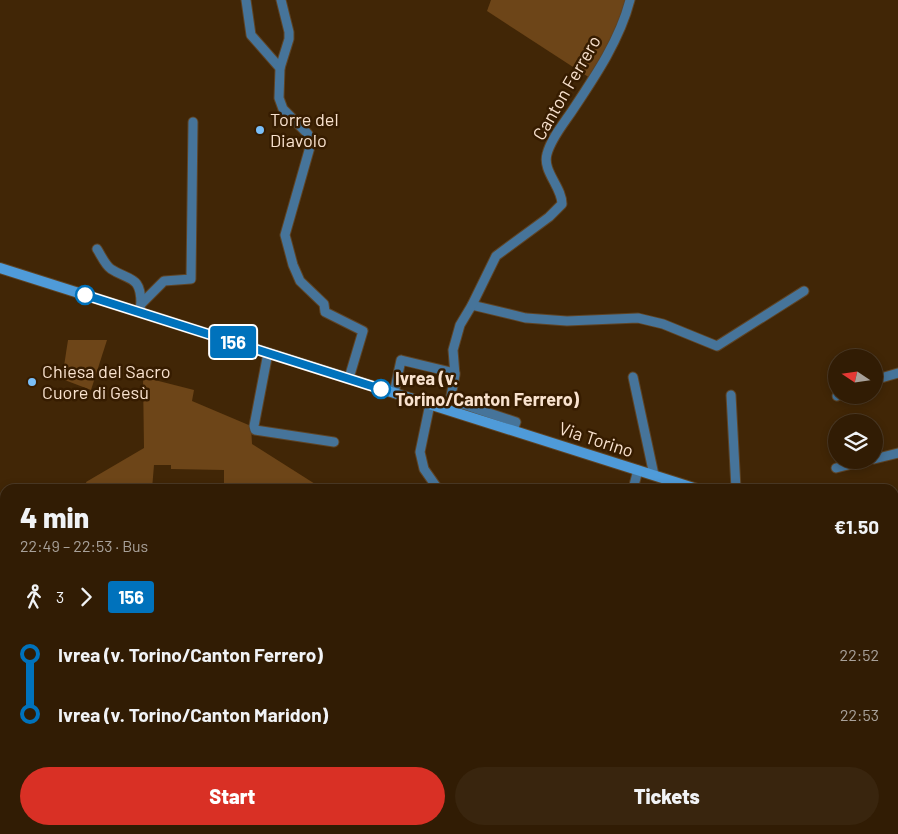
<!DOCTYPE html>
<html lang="en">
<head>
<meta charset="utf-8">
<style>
  :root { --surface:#311c04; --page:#39250e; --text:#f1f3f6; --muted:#a8a19a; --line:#4c3a26; --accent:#d93025 }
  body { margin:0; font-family:Barlow,sans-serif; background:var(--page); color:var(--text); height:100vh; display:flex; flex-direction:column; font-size:19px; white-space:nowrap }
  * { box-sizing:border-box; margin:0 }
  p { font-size:16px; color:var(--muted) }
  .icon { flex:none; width:28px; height:28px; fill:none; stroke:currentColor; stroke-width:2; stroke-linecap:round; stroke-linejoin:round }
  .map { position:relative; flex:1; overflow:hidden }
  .details { position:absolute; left:0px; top:484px; width:899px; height:351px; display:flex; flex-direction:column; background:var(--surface); border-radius:15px 15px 0 0; box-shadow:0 2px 8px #0003,0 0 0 1px var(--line) }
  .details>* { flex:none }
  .badge { padding:0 10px; border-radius:4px; font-size:18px; line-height:32px }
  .needle { width:32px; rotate:283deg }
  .buttons { position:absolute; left:828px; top:349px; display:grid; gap:10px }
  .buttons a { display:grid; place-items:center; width:55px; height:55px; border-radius:50%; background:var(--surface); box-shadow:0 2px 8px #0003,0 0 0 1px var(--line); font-size:25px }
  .map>.badge { position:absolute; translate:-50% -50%; box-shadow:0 0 0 2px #fff }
  .legs { display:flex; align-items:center; gap:8px; height:55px; padding:0 20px; font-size:16px }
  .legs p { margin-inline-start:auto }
  .summary { display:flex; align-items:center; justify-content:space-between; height:85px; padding:0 20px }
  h1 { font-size:28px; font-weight:800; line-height:38px }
  .cta { display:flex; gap:10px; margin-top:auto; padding:10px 20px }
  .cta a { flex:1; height:58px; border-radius:30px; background:var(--accent); color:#fff; font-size:20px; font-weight:800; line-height:58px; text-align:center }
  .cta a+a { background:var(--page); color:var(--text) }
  ul { padding:0 20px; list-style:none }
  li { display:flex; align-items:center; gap:18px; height:60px; font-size:19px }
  li i { display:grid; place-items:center; width:8px; height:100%; margin:0 6px; background:currentColor }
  li i::after { content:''; width:12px; height:12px; margin:-6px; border:4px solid; border-radius:50%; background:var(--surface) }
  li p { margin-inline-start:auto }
  li:first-child i { background:linear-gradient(#0000 50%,currentColor 0) }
  li:last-child i { background:linear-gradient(currentColor 50%,#0000 0) }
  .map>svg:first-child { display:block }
</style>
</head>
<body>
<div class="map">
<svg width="898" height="834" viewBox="0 0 898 834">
  <rect width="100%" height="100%" fill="#412606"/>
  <g fill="#6d4518">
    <polygon points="491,0 627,0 618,25 590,78 487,11"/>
    <polygon points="68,340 107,340 91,390 62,379"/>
    <polygon points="143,377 194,390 192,401 251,426 252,444 323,489 250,489 250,484 224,484 224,470 171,469 171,465 154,465 152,489 93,489 87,485 86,482 144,448"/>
    <polygon points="0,820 5,821 5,830 70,830 72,834 0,834"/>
    <polygon points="255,830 381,830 390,834 261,834"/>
  </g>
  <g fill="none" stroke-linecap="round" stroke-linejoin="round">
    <defs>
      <g id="street">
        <polyline points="246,0 251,35 280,68 279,98 283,109 308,134 310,147 285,235 293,265 300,281 324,304 325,312 363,331 349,378"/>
        <polyline points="280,68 289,39 289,32 281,0"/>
        <path d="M97,249C101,255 105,265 111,269C129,281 141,275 141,304"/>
        <polyline points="472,305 526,318 567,321 638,318 663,324 717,346 804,291"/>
        <polyline points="139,312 141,304 164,281 191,279 193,122"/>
        <polyline points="268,353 254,426 255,430 334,442"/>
        <polyline points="633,377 654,475"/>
        <polyline points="874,380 898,373"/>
        <polyline points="394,393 401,360 455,373"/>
        <polyline points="731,395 736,489"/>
        <polyline points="837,396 839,395"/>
        <polyline points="430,404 420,452 424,469 438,489"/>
        <path d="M513,430L516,422L462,404L451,396L455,375L453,350L460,325L472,305L496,256L549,217L562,204C562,187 542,171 547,154C551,138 565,122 574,108C596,75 620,39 630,0"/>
        <polyline points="874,459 898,453"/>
        <polyline points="836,468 868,460"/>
        <polyline points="633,489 638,470"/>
        <polyline points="0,580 5,593"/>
        <polyline points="894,640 898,640"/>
        <polyline points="894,754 898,751"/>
        <polyline points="237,830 244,834"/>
        <polyline points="148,834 150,830"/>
        <polyline points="749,834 750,830"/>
        <polyline points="805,834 807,830"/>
      </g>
      <g id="secondary">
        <polyline points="0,268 697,489"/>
        <polyline points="894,548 898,549"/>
      </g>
    </defs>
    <use href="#street" stroke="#5e4426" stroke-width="11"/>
    <use href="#secondary" stroke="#5e4426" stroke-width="12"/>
    <use href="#street" stroke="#46749a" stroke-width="9"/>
    <use href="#secondary" stroke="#4f9bd9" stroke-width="10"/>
  </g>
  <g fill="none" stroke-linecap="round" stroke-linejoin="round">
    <defs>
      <polyline id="line-1" points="85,295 381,389"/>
    </defs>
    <use href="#line-1" stroke="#fff" stroke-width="11"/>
    <use href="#line-1" stroke="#0072bc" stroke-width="8"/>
  </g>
  <g fill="#7abff8" stroke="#361c00" stroke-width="2">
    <circle cx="260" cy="130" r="5"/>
    <circle cx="32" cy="382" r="5"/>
  </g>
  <g fill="#fff" stroke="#0072bc" stroke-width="2.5">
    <circle cx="85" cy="295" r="9"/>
    <circle cx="381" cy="389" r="9"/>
  </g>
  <g text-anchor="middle" stroke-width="5" stroke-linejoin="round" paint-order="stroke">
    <g font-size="18" fill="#f9e2ce" stroke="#361c00">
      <text transform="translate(567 88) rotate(-60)" y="6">Canton Ferrero</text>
      <text transform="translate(596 440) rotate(18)" y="6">Via Torino</text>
    </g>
    <g font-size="18" fill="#f9e2ce" stroke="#361c00" text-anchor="start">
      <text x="270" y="126">Torre del<tspan x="270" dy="21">Diavolo</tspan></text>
      <text x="42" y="378">Chiesa del Sacro<tspan x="42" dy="21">Cuore di Gesù</tspan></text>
    </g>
    <g font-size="18" font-weight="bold" fill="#f9e2ce" stroke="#361c00" text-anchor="start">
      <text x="395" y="385">Ivrea (v.<tspan x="395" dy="21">Torino/Canton Ferrero)</tspan></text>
    </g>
  </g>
</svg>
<div class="buttons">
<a><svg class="needle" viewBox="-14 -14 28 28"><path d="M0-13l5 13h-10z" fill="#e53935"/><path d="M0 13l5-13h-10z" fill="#a8a19a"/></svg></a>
<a><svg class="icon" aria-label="layers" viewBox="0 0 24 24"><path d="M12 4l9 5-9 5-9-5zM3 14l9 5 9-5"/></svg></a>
</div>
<b class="badge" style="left:233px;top:342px;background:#0072bc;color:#fff">156</b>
<section class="details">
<div class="summary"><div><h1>4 min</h1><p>22:49 – 22:53 · Bus</p></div><b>€1.50</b></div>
<div class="legs"><svg class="icon" aria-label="walk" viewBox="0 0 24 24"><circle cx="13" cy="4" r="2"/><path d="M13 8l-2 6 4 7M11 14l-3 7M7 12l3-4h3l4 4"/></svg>3<svg class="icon" aria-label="forward" viewBox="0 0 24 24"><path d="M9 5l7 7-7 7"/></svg><b class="badge" style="background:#0072bc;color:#fff">156</b></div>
<ul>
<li><i style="color:#0072bc"></i><b>Ivrea (v. Torino/Canton Ferrero)</b><p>22:52</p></li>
<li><i style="color:#0072bc"></i><b>Ivrea (v. Torino/Canton Maridon)</b><p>22:53</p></li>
</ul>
<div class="cta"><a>Start</a><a>Tickets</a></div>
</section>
</div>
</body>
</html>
